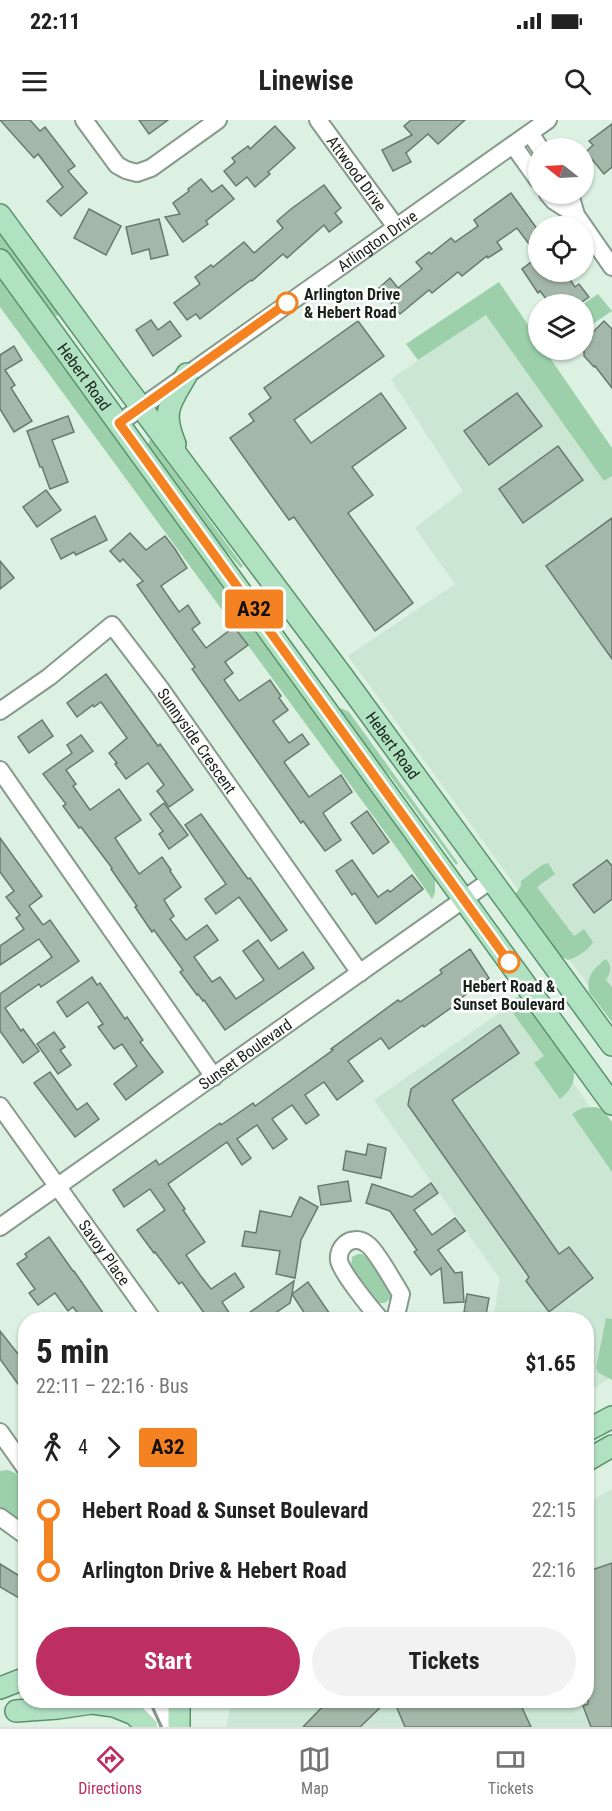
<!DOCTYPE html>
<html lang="en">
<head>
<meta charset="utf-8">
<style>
  :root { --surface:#fff; --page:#f2f2f2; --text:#222; --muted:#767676; --line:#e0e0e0; --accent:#bc2f60 }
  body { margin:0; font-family:"Roboto Condensed",sans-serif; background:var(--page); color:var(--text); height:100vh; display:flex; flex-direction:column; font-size:22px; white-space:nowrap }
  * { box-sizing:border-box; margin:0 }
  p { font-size:20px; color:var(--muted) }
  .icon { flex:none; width:33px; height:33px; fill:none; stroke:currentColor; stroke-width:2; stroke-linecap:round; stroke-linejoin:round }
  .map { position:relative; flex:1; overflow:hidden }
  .details { position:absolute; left:18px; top:1192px; width:576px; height:396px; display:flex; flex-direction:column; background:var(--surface); border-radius:24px; box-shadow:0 2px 4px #0004 }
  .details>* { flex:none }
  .badge { padding:0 12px; border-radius:4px; font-size:21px; line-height:39px }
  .needle { width:39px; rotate:288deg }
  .controls { position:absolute; left:528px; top:18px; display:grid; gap:12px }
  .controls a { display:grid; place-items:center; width:66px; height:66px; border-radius:50%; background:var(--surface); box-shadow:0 2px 4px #0004; font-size:30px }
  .map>.badge { position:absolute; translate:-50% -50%; box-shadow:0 0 0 3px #fff }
  .legs { display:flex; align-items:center; gap:9px; height:66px; padding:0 18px; font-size:20px }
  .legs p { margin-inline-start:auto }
  .overview { display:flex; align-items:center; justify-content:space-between; height:102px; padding:0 18px }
  h1 { font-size:33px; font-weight:700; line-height:45px }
  .button { display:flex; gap:12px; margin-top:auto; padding:12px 18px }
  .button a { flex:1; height:69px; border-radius:36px; background:var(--accent); color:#fff; font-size:24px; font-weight:700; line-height:69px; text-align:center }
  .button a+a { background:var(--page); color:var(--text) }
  ul { padding:0 18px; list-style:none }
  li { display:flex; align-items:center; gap:21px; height:60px; font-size:22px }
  li i { display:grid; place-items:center; width:9px; height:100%; margin:0 8px; background:currentColor }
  li i::after { content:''; width:15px; height:15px; margin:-8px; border:4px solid; border-radius:50%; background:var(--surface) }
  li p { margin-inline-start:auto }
  li:first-child i { background:linear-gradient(#0000 50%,currentColor 0) }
  li:last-child i { background:linear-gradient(currentColor 50%,#0000 0) }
  .status { display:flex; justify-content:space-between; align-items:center; height:42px; padding:0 30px; background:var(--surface); direction:ltr }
  .status svg { height:16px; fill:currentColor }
  header { display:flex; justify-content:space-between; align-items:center; height:78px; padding:0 18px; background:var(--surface); font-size:27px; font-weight:700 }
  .menu { display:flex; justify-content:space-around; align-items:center; height:84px; border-top:2px solid var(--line); background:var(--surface); font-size:16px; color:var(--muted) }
  .menu a { display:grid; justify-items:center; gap:3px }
  .menu .active { color:var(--accent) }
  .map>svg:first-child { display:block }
</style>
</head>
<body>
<div class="status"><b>22:11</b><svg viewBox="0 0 49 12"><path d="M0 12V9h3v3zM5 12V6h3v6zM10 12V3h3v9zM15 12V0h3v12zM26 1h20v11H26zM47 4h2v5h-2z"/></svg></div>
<header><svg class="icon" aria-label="menu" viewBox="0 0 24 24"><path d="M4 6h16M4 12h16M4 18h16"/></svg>Linewise<svg class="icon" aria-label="search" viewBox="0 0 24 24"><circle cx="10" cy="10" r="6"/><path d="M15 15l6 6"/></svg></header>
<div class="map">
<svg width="612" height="1607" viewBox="0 0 612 1607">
  <rect width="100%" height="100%" fill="#dcf1e2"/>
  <g fill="#cbe6d3">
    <polygon points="486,194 604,361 612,356 612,898 348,536 455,464 415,408 463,371 391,259"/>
    <polygon points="518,880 612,1020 612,1256 587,1273 586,1200 493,1200 500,1159 374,980"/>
    <polygon points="612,1369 612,1607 226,1607 232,1581 586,1581 587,1384"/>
  </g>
  <g fill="#9bd0ab">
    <polygon points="0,112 60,194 56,196 29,167 0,128"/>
    <polygon points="0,156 435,756 435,773 432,779 404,738 0,187"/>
    <polygon points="499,162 537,218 538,218 538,230 555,230 548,235 612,328 612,356 604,361 486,195 418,240 406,224"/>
    <polygon points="598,174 612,191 584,210 583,184"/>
    <polygon points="150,320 151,320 243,446 241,448 194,395 150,333 148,324"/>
    <polygon points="341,588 349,592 458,743 456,745 391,657 357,619 340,591"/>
    <path d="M548,743L555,754L537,767L574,816L584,809L593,822C588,831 577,837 568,840L558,835L514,776L521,766V761L542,745Z"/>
    <path d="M606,839C612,846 611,852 606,860L612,867V902L589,872C586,856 594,848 606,839Z"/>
    <path d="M521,875L574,949C575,963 571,970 560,979L534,943L544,936L513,893L515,879Z"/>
    <polygon points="595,987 602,989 612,1002 612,1052 572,994 582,988"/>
    <polygon points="358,1134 362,1134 368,1138 390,1171 391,1178 385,1183 378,1183 375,1181 351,1147 352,1137"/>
    <polygon points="606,1198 612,1199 612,1260 599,1253 596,1248"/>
    <path d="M7,1350C32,1355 26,1385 25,1405L18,1398L0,1387V1351Z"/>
  </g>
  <g fill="#a4b8a9" stroke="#687a6d" stroke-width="1.5">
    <polygon points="0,0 30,0 40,11 45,7 75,46 68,51 87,73 61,96 47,81 63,67 38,34 34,38"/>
    <polygon points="139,0 168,0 149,14"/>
    <polygon points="411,0 465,0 438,24 428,14 406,33 411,42 393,51 382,30 412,15 404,6"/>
    <polygon points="612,4 612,47 604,54 586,32 593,25 589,21"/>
    <polygon points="275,6 295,28 268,52 270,54 255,67 247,57 236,66 224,51 235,42 232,38 248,26 250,29"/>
    <polygon points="201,59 212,72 222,65 234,79 206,101 208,104 183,122 165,97 180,94 173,83 189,71 188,69"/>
    <polygon points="324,65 341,88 335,93 342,102 329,112 324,105 287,138 283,134 252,161 251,160 200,199 196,194 187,200 174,183 200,164 195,157 211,145 213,147 244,122 254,133 283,108 277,101 291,89"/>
    <polygon points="511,73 538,110 538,136 517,108 497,122 502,129 488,138 487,136 462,156 458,152 432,173 429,170 400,194 379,168 390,158 398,168 422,149 416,142 429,132 431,134 451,118 455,122 478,106 474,100"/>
    <polygon points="89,89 121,106 106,135 74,118"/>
    <polygon points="159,99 168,135 151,139 149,129 132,134 126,107"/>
    <polygon points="538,137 538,152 565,152 575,167 579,164 589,177 579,184 550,184 540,171 538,173 522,149"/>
    <polygon points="151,200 158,210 170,201 181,216 153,236 136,210"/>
    <polygon points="358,201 384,236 294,300 311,323 381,273 406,308 352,347 373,375 348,393 413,483 375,511 294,397 289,400 230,318 254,301 249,294 271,278 264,268"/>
    <polygon points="604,201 612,209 612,268 595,246 594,247 584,236 584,221"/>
    <polygon points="14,226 22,240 5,250 15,265 11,268 32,301 14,312 0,289 0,235"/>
    <polygon points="517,273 542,306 489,345 464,311"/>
    <polygon points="68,296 74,312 52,320 68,362 50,369 42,347 40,347 27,311"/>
    <polygon points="558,326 583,360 523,403 499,369"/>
    <polygon points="46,370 61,390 37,407 23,387"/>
    <polygon points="95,396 107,420 76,435 74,432 61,439 51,419"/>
    <polygon points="612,398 612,539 546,446"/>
    <polygon points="130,413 146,430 165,416 175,429 187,448 161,466 179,492 188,485 200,503 192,509 206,528 234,507 248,525 225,542 233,553 224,560 239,581 270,560 281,576 279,578 288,590 273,601 289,623 302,614 309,624 284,642 309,677 341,655 352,672 323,693 341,720 325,731 303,701 301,703 192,549 195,547 137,465 143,461 123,439 120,442 110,431"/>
    <polygon points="0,441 14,458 0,469"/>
    <polygon points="106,554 158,626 160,624 193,670 169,687 157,671 164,665 148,643 126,659 115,644 117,643 109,633 127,618 101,582 94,587 93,585 77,597 67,583"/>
    <polygon points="42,600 53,616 29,633 18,617"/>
    <polygon points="81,615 93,631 66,650 76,664 73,666 90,690 119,669 141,700 115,718 139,754 162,737 171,750 170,751 181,767 164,780 174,796 170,799 186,820 207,805 218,820 194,837 212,862 220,857 236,879 264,860 243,831 258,820 279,849 303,832 314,848 225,910 204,880 203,881 198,874 197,875 180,852 183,850 154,810 152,812 135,787 137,786 111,749 112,748 81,707 79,708 63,686 66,684 43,654 72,633 67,625"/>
    <polygon points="164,683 188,715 169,729 159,714 163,711 150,694"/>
    <polygon points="367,691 389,722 373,734 351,703"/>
    <polygon points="201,694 248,759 250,758 287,810 271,821 239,777 216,794 205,779 226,764 185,705"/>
    <polygon points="0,718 42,776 29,786 43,805 50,800 79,841 41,867 39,864 5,888 21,911 23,909 39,931 23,943 0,911 0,874 52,837 39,819 0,845 0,826 24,809 16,798 20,795 6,777 14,771 0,752"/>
    <polygon points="352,740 378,777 388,770 390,772 412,755 423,769 376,804 355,773 352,775 336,751"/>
    <polygon points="607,740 612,746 612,779 594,793 573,765"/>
    <polygon points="470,829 489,858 454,883 455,885 424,907 423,905 389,929 381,918 348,941 363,961 337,980 324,962 305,975 319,995 306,1004 292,985 272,999 287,1019 273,1029 257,1005 237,1019 251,1038 242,1045 227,1022 168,1064 185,1089 183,1090 205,1122 186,1135 200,1155 211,1169 235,1153 244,1167 222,1182 234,1200 209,1200 182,1162 179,1164 155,1132 154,1133 137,1110 165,1090 150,1069 124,1087 113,1070 156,1040 159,1045 220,1003 221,1005 253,983 255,986 333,930 331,929 398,880 400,882 442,853 440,850"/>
    <polygon points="92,857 97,865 100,863 125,899 127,897 143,920 140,922 163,952 126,980 114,964 137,946 122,924 114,929 98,907 103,904 88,882 67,897 57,882"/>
    <polygon points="500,905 519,933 452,980 559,1134 569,1127 593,1158 549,1192 526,1161 529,1157 408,985 411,969"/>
    <polygon points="54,912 65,927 60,930 71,945 58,954 37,924"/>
    <polygon points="50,952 77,990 87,983 99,999 75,1017 34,963"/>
    <polygon points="368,1024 386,1028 381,1058 343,1050 346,1031 366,1035"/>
    <polygon points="348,1061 351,1081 321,1085 318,1066"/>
    <polygon points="431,1063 438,1073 414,1090 432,1115 455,1098 465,1111 438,1130 455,1153 462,1152 464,1182 444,1183 441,1148 431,1155 414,1132 417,1130 390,1091 366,1083 372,1064 412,1077"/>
    <polygon points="300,1077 318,1087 301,1120 295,1158 276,1154 280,1131 242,1126 245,1111 256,1113 260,1091 291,1097"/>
    <polygon points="49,1117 73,1151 74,1151 108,1200 83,1200 73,1187 68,1191 55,1173 38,1185 29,1173 35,1169 17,1144 27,1137 25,1134"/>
    <polygon points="294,1161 292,1174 308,1162 334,1200 315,1200 311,1195 307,1197 292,1174 290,1183 265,1200 239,1200"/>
    <polygon points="467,1174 489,1178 486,1195 464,1192"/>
    <polygon points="0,1211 26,1244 26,1258 18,1264 0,1239"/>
    <polygon points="612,1443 612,1607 591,1607 583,1586 588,1584 586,1452"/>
    <polygon points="0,1444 26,1460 26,1482 0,1467"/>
    <polygon points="328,1581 387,1581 360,1607 303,1607"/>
    <polygon points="394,1581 519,1581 531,1607 405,1607"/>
  </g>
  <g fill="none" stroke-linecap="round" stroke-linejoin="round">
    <defs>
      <g id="minor">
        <polyline points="84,0 117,45 126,50 137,53 151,48 218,0"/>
        <path id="s1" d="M318,0L396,107"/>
        <polyline points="530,13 540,28"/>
        <polyline points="513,25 538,60"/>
        <polyline points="548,74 554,81 576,95"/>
        <polyline points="570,74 576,95 612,147"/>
        <path id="s2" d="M119,303L548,0"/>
        <path id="s3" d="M0,591L49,557L112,505L160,568L360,853"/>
        <polyline points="0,650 214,957"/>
        <path id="s4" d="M0,986L153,1200"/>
        <path id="s5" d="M0,1107L491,760"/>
        <path d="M381,1200C372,1190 340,1151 339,1140C338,1132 343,1124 350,1121C356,1119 362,1120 367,1124C376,1130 394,1163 401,1174L395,1200"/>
        <polyline points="0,1312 26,1349"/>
        <polyline points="0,1397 26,1416"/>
        <polyline points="139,1581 151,1607"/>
        <polyline points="160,1581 172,1607"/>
      </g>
      <g id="major">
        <path id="s6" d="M0,95L117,255L343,557L612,925"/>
        <path id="s7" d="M0,140L612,984"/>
        <path d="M175,324C161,291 170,283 187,254"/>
        <polyline points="586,1311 612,1297"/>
        <polyline points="586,1341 612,1326"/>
        <polyline points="0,1568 26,1558"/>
        <polyline points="16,1591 58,1588 92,1583 114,1586 134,1594 147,1607"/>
        <polyline points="179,1607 179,1581"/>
      </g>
    </defs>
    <use href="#minor" stroke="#879a8d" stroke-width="20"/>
    <use href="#major" stroke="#5a926d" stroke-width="24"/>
    <use href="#minor" stroke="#fff" stroke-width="16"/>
    <use href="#major" stroke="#b0e2c2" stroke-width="21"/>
  </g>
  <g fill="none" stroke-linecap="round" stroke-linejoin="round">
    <defs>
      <polyline id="line-1" points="287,183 119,303 509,842"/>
    </defs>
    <use href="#line-1" stroke="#fff" stroke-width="14"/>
    <use href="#line-1" stroke="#f58220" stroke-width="9"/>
  </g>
  <g fill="#fff" stroke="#f58220" stroke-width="3">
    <circle cx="287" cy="183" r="10"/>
    <circle cx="509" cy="842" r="10"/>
  </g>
  <g text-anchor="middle" stroke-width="5" stroke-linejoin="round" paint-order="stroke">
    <g font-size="16" fill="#1a221c" stroke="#fff">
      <text dy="6" stroke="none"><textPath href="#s1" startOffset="66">Attwood Drive</textPath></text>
      <text dy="6" stroke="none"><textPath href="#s2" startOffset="316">Arlington Drive</textPath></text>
      <text dy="6" stroke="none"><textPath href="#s7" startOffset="144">Hebert Road</textPath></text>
      <text dy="6" stroke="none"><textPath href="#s3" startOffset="285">Sunnyside Crescent</textPath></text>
      <text dy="6" stroke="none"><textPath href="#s6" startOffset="660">Hebert Road</textPath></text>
      <text dy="6" stroke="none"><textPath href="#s5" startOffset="300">Sunset Boulevard</textPath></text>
      <text dy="6" stroke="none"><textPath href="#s4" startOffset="180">Savoy Place</textPath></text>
    </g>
    <g font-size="16" font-weight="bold" fill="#1a221c" stroke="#fff" text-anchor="start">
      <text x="304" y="180">Arlington Drive<tspan x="304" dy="18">&amp; Hebert Road</tspan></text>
      <text x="509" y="872" text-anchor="middle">Hebert Road &amp;<tspan x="509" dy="18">Sunset Boulevard</tspan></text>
    </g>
  </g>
</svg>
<div class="controls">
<a><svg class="needle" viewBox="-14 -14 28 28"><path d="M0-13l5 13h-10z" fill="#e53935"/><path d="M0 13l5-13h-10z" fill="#767676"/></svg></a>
<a><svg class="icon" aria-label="locate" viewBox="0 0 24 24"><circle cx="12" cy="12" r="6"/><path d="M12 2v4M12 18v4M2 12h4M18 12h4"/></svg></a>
<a><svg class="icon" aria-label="layers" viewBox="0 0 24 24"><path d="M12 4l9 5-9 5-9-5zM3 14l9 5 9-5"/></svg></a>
</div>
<b class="badge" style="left:254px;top:489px;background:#f58220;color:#111">A32</b>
<section class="details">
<div class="overview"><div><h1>5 min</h1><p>22:11 – 22:16 · Bus</p></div><b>$1.65</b></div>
<div class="legs"><svg class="icon" aria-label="walk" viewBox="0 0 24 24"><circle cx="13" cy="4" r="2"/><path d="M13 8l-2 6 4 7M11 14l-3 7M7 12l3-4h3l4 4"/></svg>4<svg class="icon" aria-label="forward" viewBox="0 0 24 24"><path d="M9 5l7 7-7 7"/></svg><b class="badge" style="background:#f58220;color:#111">A32</b></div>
<ul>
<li><i style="color:#f58220"></i><b>Hebert Road &amp; Sunset Boulevard</b><p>22:15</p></li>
<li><i style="color:#f58220"></i><b>Arlington Drive &amp; Hebert Road</b><p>22:16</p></li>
</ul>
<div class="button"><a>Start</a><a>Tickets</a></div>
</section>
</div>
<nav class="menu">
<a class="active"><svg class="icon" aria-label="directions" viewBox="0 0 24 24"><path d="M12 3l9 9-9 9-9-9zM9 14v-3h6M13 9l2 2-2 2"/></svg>Directions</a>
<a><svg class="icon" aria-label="map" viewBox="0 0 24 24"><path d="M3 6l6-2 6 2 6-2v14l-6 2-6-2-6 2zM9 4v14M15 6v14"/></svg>Map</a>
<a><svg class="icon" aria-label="tickets" viewBox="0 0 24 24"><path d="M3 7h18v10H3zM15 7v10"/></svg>Tickets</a>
</nav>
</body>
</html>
